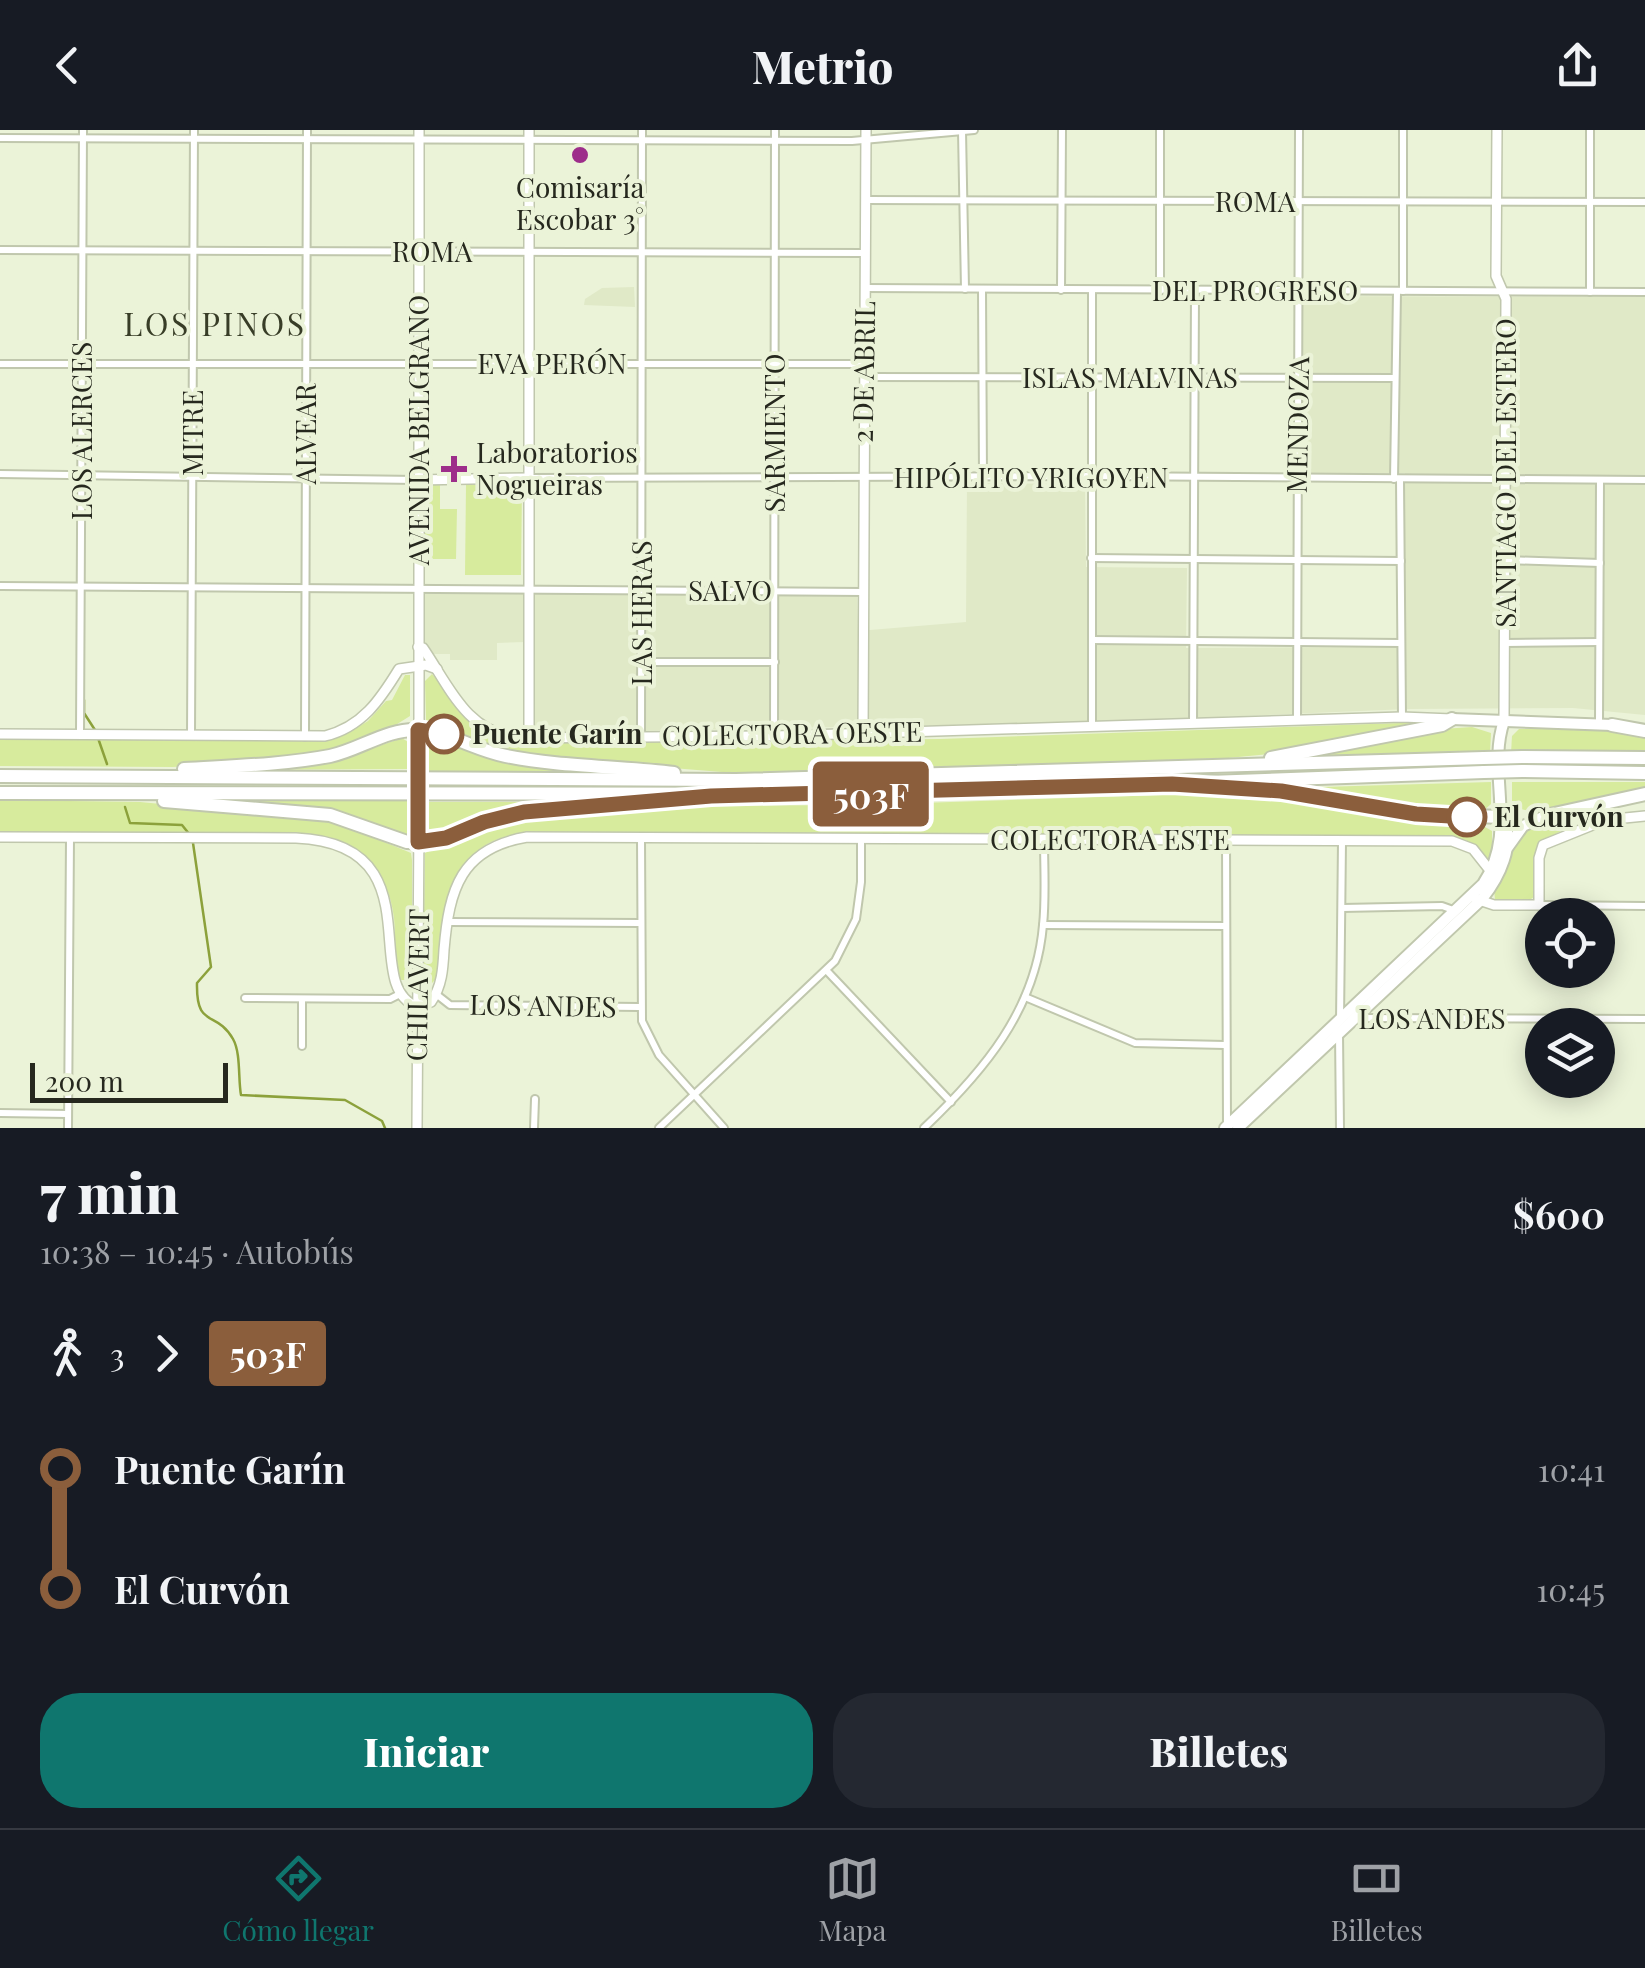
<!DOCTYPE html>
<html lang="es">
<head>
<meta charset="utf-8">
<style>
  :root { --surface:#171b24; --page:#242831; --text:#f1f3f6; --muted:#9ea1a6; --line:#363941; --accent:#0f766e }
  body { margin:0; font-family:"Playfair Display",serif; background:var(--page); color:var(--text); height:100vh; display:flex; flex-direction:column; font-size:38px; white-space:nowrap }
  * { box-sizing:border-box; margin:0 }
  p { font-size:32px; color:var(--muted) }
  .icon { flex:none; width:55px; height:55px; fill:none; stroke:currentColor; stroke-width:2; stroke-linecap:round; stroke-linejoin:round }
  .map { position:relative; height:998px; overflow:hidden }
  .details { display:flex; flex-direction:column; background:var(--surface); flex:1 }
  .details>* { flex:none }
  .badge { padding:0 20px; border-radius:8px; font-size:35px; line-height:65px }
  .tools { position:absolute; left:1525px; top:768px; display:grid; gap:20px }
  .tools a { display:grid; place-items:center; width:90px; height:90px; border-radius:50%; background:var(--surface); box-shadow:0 5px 25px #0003; font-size:50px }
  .scale { position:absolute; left:30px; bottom:25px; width:198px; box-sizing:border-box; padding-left:10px; border:5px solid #26281e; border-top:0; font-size:28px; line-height:35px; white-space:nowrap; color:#26281e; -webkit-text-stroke:8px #ebf3d8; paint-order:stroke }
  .map>.badge { position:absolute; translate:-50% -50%; box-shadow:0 0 0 5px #fff }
  .legs { display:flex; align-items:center; gap:15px; height:110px; padding:0 40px; font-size:32px }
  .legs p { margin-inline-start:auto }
  .summary { display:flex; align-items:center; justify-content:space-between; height:170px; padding:0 40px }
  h1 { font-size:55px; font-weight:800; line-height:75px }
  .primary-button { display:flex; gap:20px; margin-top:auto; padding:20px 40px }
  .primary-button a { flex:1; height:115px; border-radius:40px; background:var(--accent); color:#fff; font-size:40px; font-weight:800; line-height:115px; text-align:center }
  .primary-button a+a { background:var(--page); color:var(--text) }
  ul { padding:0 40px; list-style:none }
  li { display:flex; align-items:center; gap:35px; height:120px; font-size:38px }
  li i { display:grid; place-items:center; width:15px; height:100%; margin:0 12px; background:currentColor }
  li i::after { content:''; width:25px; height:25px; margin:-12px; border:8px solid; border-radius:50%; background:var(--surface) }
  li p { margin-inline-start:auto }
  li:first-child i { background:linear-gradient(#0000 50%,currentColor 0) }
  li:last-child i { background:linear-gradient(currentColor 50%,#0000 0) }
  header { display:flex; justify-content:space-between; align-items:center; height:130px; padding:0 40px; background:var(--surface); font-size:45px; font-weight:800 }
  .menu { display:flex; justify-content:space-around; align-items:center; height:140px; border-top:2px solid var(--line); background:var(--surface); font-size:28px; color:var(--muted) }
  .menu a { display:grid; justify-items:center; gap:5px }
  .menu .selected { color:var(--accent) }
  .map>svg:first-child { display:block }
</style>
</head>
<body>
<header><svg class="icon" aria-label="back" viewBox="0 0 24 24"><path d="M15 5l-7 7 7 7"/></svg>Metrio<svg class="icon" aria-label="share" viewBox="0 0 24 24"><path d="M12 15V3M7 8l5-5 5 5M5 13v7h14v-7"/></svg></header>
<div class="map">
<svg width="1645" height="998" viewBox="0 0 1645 998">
  <rect width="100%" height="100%" fill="#ebf3d8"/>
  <g fill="#e0e9c7">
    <polygon points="634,157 635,177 584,175 585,169 602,158"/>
    <polygon points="1303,166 1645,167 1645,585 1573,578 1409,579 1097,592 533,603 532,462 857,467 858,501 966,492 967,353 1085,354 1086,437 1187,438 1186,518 1405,517 1405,343 1303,344"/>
    <polygon points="526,463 526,512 497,513 497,530 450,530 450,524 432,524 424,510 424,464"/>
  </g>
  <g fill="#d7eb9d">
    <polygon points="421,351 440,351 440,379 457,379 456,429 421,429"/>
    <polygon points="466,355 522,355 521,445 465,445"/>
    <path d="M432,544C459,573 473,608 517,613L940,609L1429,592L1279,623L1228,628L747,644L509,625L435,597L426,590L425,551Z"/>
    <polygon points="405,545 410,545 410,586 370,611 289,629 173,637 0,636 0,609 104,606 193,611 321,610 350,602 368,591 386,571 392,570"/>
    <polygon points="1472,597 1491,603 1490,624 1303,626 1442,599"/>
    <polygon points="1595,598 1645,605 1645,623 1511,623 1512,606 1519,599"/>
    <polygon points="402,608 411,614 412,639 220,640 350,626"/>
    <polygon points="432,610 459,615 621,642 426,641 427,615"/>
    <polygon points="1491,652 1491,674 1482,682 1437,682 1287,658"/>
    <path d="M1512,652H1645V661C1617,667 1533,694 1512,674Z"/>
    <path d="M1254,662L1436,692L1478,693L1492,701V729L1487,730L1466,710L1451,707L513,705C445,717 447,793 438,847L432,853L423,846L425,723L479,699L524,686L560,683L680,676L861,675Z"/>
    <path d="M0,670L140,672L308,688L339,693L411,723L412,730V847L409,850H400C394,830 396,809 394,788C389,740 355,708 307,704L0,702Z"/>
    <polygon points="227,670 412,671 409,704 402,706 352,689 215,672"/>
    <polygon points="425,672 595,672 436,705 426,700"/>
    <polygon points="1537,692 1548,692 1561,701 1539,713 1534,767 1528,771 1495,770 1494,758 1519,703"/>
  </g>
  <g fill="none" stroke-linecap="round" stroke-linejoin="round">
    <g stroke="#8ca13b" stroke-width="2.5">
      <polyline points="84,570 84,583 95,600"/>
      <polyline points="98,608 107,634"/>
      <polyline points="125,677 130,693 182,695 190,705"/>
      <path d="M193,713L211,837L197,853C196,900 216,879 233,909C241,923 238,949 241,965L345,970L382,991L385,998"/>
    </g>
    <defs>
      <g id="minor">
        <polyline points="962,1 965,159"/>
        <polyline points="0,8 852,11 974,0"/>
        <polyline points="866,70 1645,72"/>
        <polyline points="0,120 865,123"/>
        <polyline points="865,158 1645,162"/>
        <polyline points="982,160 983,348"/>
        <polyline points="1061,160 1062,0"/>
        <polyline points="1160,161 1160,0"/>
        <polyline points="1403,161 1403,0"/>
        <polyline points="1590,162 1590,0"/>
        <polyline points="0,234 864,234"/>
        <polyline points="864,247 1395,248"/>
        <polyline points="0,344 417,350"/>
        <polyline points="529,348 1094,346 1645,350"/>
        <polyline points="1394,349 1397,162"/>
        <polyline points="1400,349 1402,587"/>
        <polyline points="1091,428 1401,431"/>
        <polyline points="1506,430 1600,433"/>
        <polyline points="0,456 863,462"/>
        <polyline points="1092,510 1401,513"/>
        <polyline points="1505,513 1599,512"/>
        <polyline points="642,532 775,532"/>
        <polyline points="1297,590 1299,0"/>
        <polyline points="1193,594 1195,161"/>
        <polyline points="1599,594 1600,350"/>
        <polyline points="1092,596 1092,160"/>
        <polyline points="80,603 83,0"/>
        <polyline points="191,605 194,0"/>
        <polyline points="641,606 642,0"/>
        <polyline points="774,606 775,0"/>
        <polyline points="305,607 307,0"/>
        <polyline points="641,709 642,891 659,925 724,998"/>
        <polyline points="1226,711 1227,995"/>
        <polyline points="1539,775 1645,776"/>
        <polyline points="1342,778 1442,776 1456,781"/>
        <polyline points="448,792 640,793"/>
        <polyline points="1043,795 1226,796"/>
        <polyline points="827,841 951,972"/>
        <polyline points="436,864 450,875 639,877"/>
        <polyline points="1025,867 1135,913 1225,915"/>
        <polyline points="245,868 390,869 400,864"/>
        <polyline points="1356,888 1645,889"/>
        <polyline points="1340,891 1342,712"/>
        <polyline points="1339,903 1340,998"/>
        <polyline points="302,916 302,869"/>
        <polyline points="0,983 68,984"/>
        <polyline points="68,998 70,708"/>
        <polyline points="534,998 535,969"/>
        <polyline points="659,998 835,831 856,789 861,752 861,709"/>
        <path d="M924,998C983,942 1036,880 1043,795C1046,767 1044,738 1044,709"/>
      </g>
      <g id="tertiary">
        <polyline points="419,0 419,621"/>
        <polyline points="1497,0 1496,146 1506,169 1504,591"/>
        <polyline points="417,350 529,348"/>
        <path d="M418,517L423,518C449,556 466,602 517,608L774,606L1402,587L1452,589"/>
        <path d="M0,604L325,606C362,597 380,570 399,539L426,535L437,539"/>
        <polyline points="863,604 866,0"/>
        <polyline points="529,608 529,0"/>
        <polyline points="1545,686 1574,701"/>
        <path d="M0,707L296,708C438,714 357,856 418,877L431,872C442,856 443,839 444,820C449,759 461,718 527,707L1452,711L1473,719L1492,743"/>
        <polyline points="1476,769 1494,775 1539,775 1539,728 1543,715 1605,690 1645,686"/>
        <polyline points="417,998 419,690"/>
      </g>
      <g id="secondary">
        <polyline points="1452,589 1612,595"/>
        <polyline points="1508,717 1523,696 1545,686"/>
        <path d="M1225,998L1483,754C1519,701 1486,643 1504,591"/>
        <path d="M1238,998L1482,769C1499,748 1516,714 1503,688"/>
      </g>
      <g id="motorway">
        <polyline points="1612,595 1645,601"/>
        <polyline points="1522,627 1645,628"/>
        <polyline points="1271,628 1442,595 1452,589"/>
        <path d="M184,639C233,636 282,635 330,626C359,620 388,598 418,600C449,602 475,620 506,626C561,637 618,636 674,643"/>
        <polyline points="1522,641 1645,643"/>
        <polyline points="0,646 736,650 1484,628"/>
        <polyline points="1249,658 1416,684 1502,687"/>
        <polyline points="0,663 874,664 1484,642"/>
        <polyline points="164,671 330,685 407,712 428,713 484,692 525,682 648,673"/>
        <polyline points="1545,686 1645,664"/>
      </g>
    </defs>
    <use href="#minor" stroke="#c0c7ad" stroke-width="10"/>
    <use href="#tertiary" stroke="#c0c7ad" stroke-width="12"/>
    <use href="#secondary" stroke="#c0c7ad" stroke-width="14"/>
    <use href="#motorway" stroke="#c0c7ad" stroke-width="16"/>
    <use href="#minor" stroke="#fff" stroke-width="6"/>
    <use href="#tertiary" stroke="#fff" stroke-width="9"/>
    <use href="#secondary" stroke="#fff" stroke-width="10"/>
    <use href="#motorway" stroke="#fff" stroke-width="12"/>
    <defs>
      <polyline id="tertiary-bridge" points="419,621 419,690"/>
      <g id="motorway-bridge">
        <polyline points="1484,628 1522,627"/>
        <polyline points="1484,642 1522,641"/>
      </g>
    </defs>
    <use href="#tertiary-bridge" stroke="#c0c7ad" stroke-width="12" stroke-linecap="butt"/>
    <use href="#motorway-bridge" stroke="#c0c7ad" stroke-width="16" stroke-linecap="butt"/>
    <use href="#tertiary-bridge" stroke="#fff" stroke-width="9"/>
    <use href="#motorway-bridge" stroke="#fff" stroke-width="12"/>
  </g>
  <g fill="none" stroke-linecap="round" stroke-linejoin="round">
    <defs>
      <polyline id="line-1" points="444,604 418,600 418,712 446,708 484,692 524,682 711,666 1172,654 1281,661 1416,684 1467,687"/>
    </defs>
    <use href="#line-1" stroke="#fff" stroke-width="22"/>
    <use href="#line-1" stroke="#8b5e3c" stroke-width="15"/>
  </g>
  <g fill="#9d2d8a" stroke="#ebf3d8" stroke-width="4">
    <circle cx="580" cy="25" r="10"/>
    <path d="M449 324h10v10h10v10h-10v10h-10v-10h-10v-10h10z"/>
  </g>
  <g fill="#fff" stroke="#8b5e3c" stroke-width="5">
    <circle cx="444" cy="604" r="18"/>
    <circle cx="1467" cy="687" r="18"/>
  </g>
  <g text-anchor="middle" stroke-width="8" stroke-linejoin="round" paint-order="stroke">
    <g font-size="28" fill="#26281e" stroke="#ebf3d8">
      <text x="580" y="68">Comisaría<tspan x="580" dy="32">Escobar 3°</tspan></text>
      <text x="476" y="333" text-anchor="start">Laboratorios<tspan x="476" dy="32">Nogueiras</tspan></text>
    </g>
    <g font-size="28" fill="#26281e" stroke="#ebf3d8">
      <text x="1255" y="82">ROMA</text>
      <text x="432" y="132">ROMA</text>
      <text x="1255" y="171">DEL PROGRESO</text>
      <text x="552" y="244">EVA PERÓN</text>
      <text transform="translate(864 242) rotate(-89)" y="10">2 DE ABRIL</text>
      <text x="1130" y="258">ISLAS MALVINAS</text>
      <text transform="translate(1298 295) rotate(-89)" y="10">MENDOZA</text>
      <text transform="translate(419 300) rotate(-90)" y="10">AVENIDA BELGRANO</text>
      <text transform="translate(82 301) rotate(-90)" y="10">LOS ALERCES</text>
      <text transform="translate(193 303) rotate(-90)" y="10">MITRE</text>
      <text transform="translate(775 303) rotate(-90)" y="10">SARMIENTO</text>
      <text transform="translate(306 304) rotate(-90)" y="10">ALVEAR</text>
      <text transform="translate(1506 343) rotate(-90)" y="10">SANTIAGO DEL ESTERO</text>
      <text x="1031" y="358">HIPÓLITO YRIGOYEN</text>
      <text x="730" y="471">SALVO</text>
      <text transform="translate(642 483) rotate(-90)" y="10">LAS HERAS</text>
      <text transform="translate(792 604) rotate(-1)" y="10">COLECTORA OESTE</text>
      <text x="1110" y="720">COLECTORA ESTE</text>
      <text transform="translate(418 855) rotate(-89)" y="10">CHILAVERT</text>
      <text transform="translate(543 876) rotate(1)" y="10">LOS ANDES</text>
      <text x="1432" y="899">LOS ANDES</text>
    </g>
    <g font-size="28" font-weight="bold" fill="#26281e" stroke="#ebf3d8" text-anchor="start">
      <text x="472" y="614">Puente Garín</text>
      <text x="1494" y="697">El Curvón</text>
    </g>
    <g font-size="32" letter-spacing="2.5" fill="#383d27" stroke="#ebf3d8">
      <text x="215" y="206">LOS PINOS</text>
    </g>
  </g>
</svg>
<div class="tools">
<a><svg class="icon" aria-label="locate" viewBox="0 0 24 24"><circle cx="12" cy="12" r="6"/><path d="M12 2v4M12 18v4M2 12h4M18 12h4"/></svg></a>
<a><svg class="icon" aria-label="layers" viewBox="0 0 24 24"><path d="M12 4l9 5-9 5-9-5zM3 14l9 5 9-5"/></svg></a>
</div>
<div class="scale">200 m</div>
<b class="badge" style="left:871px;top:664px;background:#8b5e3c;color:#fff">503F</b>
</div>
<section class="details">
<div class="summary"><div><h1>7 min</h1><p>10:38 – 10:45 · Autobús</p></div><b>$600</b></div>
<div class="legs"><svg class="icon" aria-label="walk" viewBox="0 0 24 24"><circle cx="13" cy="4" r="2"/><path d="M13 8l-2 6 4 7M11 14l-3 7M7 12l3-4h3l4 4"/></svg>3<svg class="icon" aria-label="forward" viewBox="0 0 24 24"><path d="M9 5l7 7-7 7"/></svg><b class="badge" style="background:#8b5e3c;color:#fff">503F</b></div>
<ul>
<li><i style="color:#8b5e3c"></i><b>Puente Garín</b><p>10:41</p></li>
<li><i style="color:#8b5e3c"></i><b>El Curvón</b><p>10:45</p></li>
</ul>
<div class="primary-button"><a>Iniciar</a><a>Billetes</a></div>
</section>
<nav class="menu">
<a class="selected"><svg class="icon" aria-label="directions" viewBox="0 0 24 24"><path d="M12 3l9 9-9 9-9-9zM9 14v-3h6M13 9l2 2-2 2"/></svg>Cómo llegar</a>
<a><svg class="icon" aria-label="map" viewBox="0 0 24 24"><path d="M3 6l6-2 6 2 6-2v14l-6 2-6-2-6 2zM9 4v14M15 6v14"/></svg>Mapa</a>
<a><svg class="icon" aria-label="tickets" viewBox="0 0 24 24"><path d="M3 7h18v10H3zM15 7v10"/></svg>Billetes</a>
</nav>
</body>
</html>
